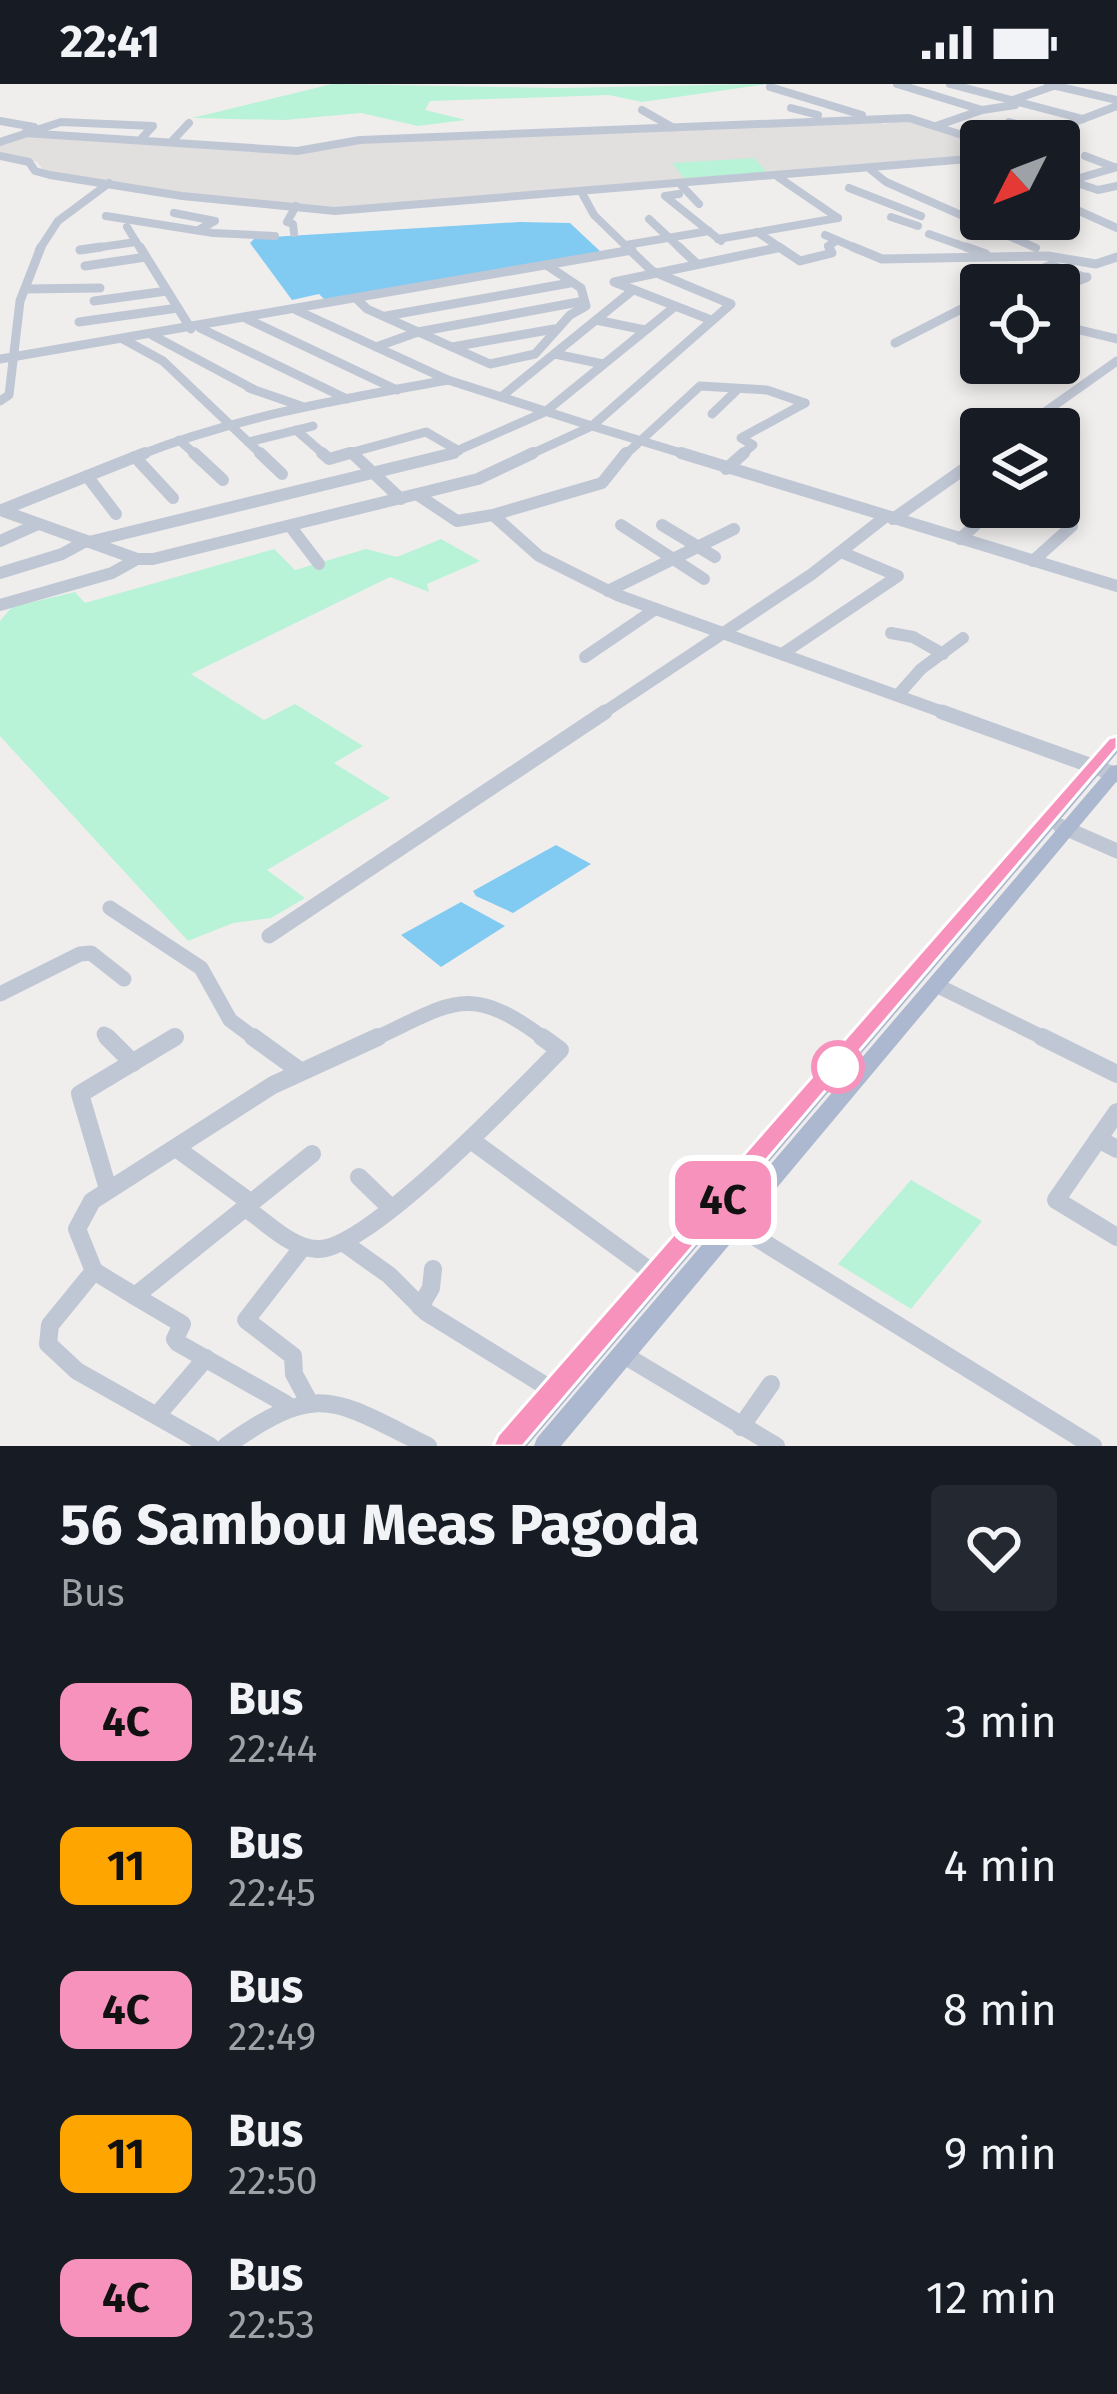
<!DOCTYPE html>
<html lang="en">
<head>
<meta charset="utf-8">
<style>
  :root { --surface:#171b24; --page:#242831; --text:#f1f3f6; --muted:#9ea1a6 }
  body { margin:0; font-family:"Fira Sans",sans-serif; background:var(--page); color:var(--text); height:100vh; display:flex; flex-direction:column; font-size:45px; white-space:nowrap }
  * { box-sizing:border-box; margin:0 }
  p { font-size:39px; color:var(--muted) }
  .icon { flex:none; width:66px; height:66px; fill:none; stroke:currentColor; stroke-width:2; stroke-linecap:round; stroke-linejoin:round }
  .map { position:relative; height:1362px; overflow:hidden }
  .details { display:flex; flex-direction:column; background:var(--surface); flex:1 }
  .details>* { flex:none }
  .badge { padding:0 24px; border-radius:18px; font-size:42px; line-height:78px }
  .needle { width:78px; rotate:228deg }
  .tools { position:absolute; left:960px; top:36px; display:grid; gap:24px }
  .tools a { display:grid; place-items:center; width:120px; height:120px; border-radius:12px; background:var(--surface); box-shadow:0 6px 18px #0003; font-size:60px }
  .map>.badge { position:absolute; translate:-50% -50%; box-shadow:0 0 0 6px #fff }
  .round { display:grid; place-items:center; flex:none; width:126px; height:126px; border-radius:12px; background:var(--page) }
  .head { display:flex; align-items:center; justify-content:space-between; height:204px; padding:0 60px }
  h1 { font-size:57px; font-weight:700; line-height:90px }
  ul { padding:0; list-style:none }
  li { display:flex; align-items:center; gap:36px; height:144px; padding:0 60px }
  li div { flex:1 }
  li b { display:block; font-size:45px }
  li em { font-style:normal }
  li .badge { min-width:132px; font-weight:700; text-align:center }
  .status { display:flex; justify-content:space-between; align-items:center; height:84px; padding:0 60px; background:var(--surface); direction:ltr }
  .status svg { height:33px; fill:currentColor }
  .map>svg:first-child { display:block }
</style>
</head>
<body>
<div class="status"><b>22:41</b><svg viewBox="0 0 49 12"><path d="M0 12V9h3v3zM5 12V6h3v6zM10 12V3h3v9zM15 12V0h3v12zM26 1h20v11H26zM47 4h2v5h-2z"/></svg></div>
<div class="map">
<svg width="1117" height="1362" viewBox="0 0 1117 1362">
  <rect width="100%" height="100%" fill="#f0eeed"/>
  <polygon fill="#e2dfdf" points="911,34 981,58 981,70 939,79 336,126 186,111 45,88 37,78 0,69 0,61 28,50 305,68 361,57 872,36 884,40"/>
  <g fill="#b8f2d7">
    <polygon points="332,0 559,4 767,0 642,18 609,11 430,17 425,26 466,36 418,42 361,29 285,36 192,34"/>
    <polygon points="754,74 768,89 684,94 672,79"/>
    <polygon points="441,455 480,477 427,500 429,508 390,493 191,590 264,636 295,620 363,662 334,679 390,714 267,786 305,814 271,834 233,839 188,857 0,652 0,537 12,523 75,508 85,519 274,465 295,486 366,465 397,473"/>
    <polygon points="911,1096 982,1137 911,1225 838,1180"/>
  </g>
  <g fill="#81caf2">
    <polygon points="520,138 570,139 602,169 326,217 319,210 292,216 250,159 255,154"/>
    <polygon points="556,761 591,780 513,829 476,812 473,807"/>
    <polygon points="461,818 505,842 441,883 401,851"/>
  </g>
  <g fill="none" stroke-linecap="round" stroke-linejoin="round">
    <g stroke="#c0c7d4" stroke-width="8">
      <polyline points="897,0 982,26"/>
      <polyline points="950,0 1083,35"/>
      <polyline points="1048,0 1117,16"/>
      <polyline points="770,3 862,31"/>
      <polyline points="1013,16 1059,0"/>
      <polyline points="791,24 818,31"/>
      <polyline points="642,26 672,43"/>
      <polyline points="0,37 34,43"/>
      <polyline points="1009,38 1050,49"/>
      <polyline points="936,42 982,26 1015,21"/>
      <polyline points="25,49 297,67 360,56 909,34 981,57"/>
      <polyline points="173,56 189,39"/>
      <polyline points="1025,57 1117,22"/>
      <polyline points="0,58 61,38 153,42 142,54"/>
      <polyline points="1059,65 1073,70 1059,74"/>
      <polyline points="0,72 29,78 35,87 50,91 182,112 335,127 981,74"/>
      <polyline points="1085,72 1114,83"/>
      <polyline points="871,86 886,98 1036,164"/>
      <polyline points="778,93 838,134"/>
      <polyline points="965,93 981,89"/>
      <polyline points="1071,97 1098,106 1117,102"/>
      <polyline points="1059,100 1117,83"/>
      <polyline points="681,101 699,120"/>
      <polyline points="849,104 921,132"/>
      <polyline points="582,109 594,131 630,166"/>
      <polyline points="679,110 665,112 721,157"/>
      <polyline points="1059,118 1117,144"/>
      <polyline points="174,129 215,137 198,146"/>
      <polyline points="106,132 213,149 275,152"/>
      <polyline points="891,133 918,142"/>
      <polyline points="649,135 682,166"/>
      <polyline points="127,143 141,166"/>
      <polyline points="1000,146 1052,135"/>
      <polyline points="757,148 784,166"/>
      <polyline points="294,149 293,140 287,138 296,122"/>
      <polyline points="929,150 974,166"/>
      <polyline points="825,151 860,166"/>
      <polyline points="718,155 838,134"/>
      <polyline points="626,161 709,147"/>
      <polyline points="39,166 58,137 109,99"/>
      <polyline points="80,166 136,158"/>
      <polyline points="768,166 777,164"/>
      <polyline points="830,166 828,162 836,157"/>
    </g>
    <g stroke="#c0c7d4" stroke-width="9">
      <polyline points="140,163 191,245"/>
      <polyline points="679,163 696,179"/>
      <polyline points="779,163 800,177 832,169 829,163"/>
      <polyline points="853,163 882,175 1048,172 1096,180 1117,173"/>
      <polyline points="966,163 986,170"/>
      <polyline points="80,166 101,163"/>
      <polyline points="85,182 146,173"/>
      <polyline points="1007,200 1051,181 1086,194"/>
      <polyline points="1061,204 1087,193"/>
      <polyline points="26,205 100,204"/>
      <polyline points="357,215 367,225 490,280 535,270 570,231 586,222 581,204 548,182"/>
      <polyline points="94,217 167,207"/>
      <polyline points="296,226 448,296 592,342 731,220 652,187 627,163"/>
      <polyline points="386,232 570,199"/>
      <polyline points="247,235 397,306"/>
      <polyline points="596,236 645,246"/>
      <polyline points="711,236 614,198 777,164"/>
      <polyline points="79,238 178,224"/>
      <polyline points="1059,241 1117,255"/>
      <polyline points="200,244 347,315"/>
      <polyline points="152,251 253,305"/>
      <polyline points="123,255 163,277 263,372"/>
      <polyline points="895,259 973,219 981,221"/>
      <polyline points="376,263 418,248 584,217"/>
      <polyline points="452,263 554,245"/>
      <polyline points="555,270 603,280"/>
      <polyline points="0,275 632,166"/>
      <polyline points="249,304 301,322"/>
      <polyline points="501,313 633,206"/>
      <polyline points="0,317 9,311 20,217 41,163"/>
      <polyline points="712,330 736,307"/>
      <polyline points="1021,345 1117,277"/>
      <polyline points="296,346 326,372"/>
      <polyline points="179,356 197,372"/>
      <polyline points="248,358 313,342"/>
      <polyline points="352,369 355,372"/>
      <path d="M137,372C238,332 342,315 448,296"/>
      <polyline points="339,372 426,348 459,367"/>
      <polyline points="445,372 545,328 673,224"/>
      <polyline points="527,372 592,342 691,372"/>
      <polyline points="624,372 700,302 767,306 805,319"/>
      <polyline points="740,372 753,361 741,354 805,319"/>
    </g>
    <g stroke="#c0c7d4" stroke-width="12">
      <polyline points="194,369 223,396"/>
      <polyline points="260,369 282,390"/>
      <polyline points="322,369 329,375 350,369"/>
      <polyline points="352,369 401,415"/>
      <polyline points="681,369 1117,502"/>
      <polyline points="135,373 173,414"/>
      <polyline points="726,385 744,369"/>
      <polyline points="87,392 116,430"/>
      <polyline points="418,411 457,437 493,431 539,472 617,511 951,631"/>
      <polyline points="0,426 137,475 153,475 478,395 533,369"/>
      <polyline points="2,426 145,369"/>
      <polyline points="493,431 602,399 626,369"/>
      <polyline points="893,435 981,373"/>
      <polyline points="621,441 704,495"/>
      <polyline points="662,441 715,473"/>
      <polyline points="290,442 319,480"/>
      <polyline points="960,455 985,432"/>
      <polyline points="0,457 38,440"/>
      <polyline points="89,458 454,369"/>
      <polyline points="1033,477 1072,442"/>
      <polyline points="0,489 62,470 86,457"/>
      <polyline points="608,507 734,445"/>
      <polyline points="0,521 112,489 137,475"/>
      <polyline points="891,549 913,553 943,570"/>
      <polyline points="785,568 898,492 841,468"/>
      <polyline points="585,573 654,526"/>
      <polyline points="898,611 921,585 963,554"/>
      <polyline points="600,631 812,490 885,433"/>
    </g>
    <g stroke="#c0c7d4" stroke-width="15">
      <polyline points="942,628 1117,691"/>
      <polyline points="1060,742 1117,767"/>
      <polyline points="110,824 201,884 230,936 257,956"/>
      <polyline points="269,852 605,628"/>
      <polyline points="936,901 1048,956"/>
      <polyline points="0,910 80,870 91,869 124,895"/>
      <polyline points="104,950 110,956"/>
      <polyline points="170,956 175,953"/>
      <path d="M372,956C452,919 468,897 546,956"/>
    </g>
    <g stroke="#c0c7d4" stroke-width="18">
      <polyline points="107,953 133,979"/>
      <polyline points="253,953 300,987"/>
      <polyline points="1042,953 1117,990"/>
      <polyline points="1117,1028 1056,1116 1117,1153"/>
      <polyline points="1098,1055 1117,1065"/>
      <polyline points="472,1057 657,1192"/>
      <polyline points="176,1064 250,1118"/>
      <polyline points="359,1093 391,1124"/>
      <polyline points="108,1105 80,1010 175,953"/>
      <path d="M245,1124C267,1138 290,1164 317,1165C367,1168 521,1005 560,966L542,953"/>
      <polyline points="713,1127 1093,1362"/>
      <polyline points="344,1159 389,1191 426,1228 557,1309"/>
      <polyline points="302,1164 246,1236 293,1272 294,1290 307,1314"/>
      <polyline points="94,1187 135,1212 312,1070"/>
      <polyline points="133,1211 182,1240 175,1255 178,1259 286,1320"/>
      <polyline points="420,1223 431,1204 433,1185"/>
      <polyline points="624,1271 776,1362"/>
      <polyline points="159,1329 206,1274"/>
      <polyline points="741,1343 771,1300"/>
      <polyline points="210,1362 77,1287 48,1260 50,1241 94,1187 77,1145 92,1117 273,1001 378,953"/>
      <path d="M226,1362C319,1296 333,1315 428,1362"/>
    </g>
    <g fill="#abb8cf" fill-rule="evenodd">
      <polygon points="1117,654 1117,669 527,1362 499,1362 502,1354 1111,656"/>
      <polygon points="1117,681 1117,697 561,1362 534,1362 537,1354 1111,682"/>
    </g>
  </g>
  <polygon fill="#f792bd" stroke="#fff" stroke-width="3" points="1117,652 1117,664 523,1362 493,1362 498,1351 1109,654"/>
  <circle fill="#fff" stroke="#f792bd" stroke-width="6" cx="838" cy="983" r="24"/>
</svg>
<div class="tools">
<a><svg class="needle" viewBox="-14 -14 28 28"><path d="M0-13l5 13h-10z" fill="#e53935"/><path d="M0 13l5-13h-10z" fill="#9ea1a6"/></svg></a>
<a><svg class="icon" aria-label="locate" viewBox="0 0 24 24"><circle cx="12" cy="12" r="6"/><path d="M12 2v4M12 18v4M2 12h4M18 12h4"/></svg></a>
<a><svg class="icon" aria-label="layers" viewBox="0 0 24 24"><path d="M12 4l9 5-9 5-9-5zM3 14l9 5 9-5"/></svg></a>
</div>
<b class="badge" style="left:723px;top:1116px;background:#f792bd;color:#111">4C</b>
</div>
<section class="details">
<div class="head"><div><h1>56 Sambou Meas Pagoda</h1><p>Bus</p></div><a class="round"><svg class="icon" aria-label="heart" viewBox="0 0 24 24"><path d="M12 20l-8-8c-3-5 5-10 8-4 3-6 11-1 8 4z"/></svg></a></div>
<ul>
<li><span class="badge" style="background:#f792bd;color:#111">4C</span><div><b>Bus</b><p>22:44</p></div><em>3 min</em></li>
<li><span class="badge" style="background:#ffa500;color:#111">11</span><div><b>Bus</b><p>22:45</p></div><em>4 min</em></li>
<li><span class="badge" style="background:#f792bd;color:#111">4C</span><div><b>Bus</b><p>22:49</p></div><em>8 min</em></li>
<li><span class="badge" style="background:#ffa500;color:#111">11</span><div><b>Bus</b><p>22:50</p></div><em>9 min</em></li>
<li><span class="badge" style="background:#f792bd;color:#111">4C</span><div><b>Bus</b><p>22:53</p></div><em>12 min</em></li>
</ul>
</section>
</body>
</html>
